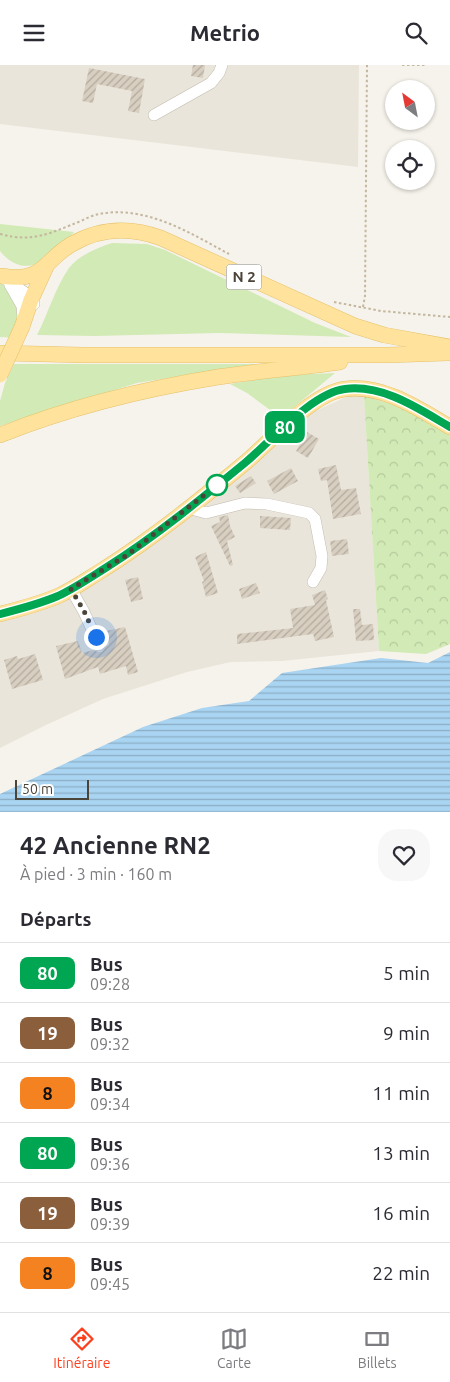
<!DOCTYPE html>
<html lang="fr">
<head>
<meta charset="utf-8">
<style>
  :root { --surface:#fff; --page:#f7f7f7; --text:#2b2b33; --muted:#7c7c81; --line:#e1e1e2; --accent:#fc3f1d }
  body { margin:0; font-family:Ubuntu,sans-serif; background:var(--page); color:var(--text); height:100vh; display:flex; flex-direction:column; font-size:19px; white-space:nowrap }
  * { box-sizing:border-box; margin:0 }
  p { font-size:16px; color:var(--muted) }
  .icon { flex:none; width:28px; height:28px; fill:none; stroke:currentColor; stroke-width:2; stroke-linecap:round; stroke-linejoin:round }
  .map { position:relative; height:747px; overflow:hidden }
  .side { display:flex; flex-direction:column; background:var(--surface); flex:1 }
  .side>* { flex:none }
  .badge { padding:0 10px; border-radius:8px; font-size:18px; line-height:32px }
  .needle { width:32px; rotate:328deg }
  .tools { position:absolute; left:385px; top:15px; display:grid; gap:10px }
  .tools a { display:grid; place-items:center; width:50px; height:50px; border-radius:50%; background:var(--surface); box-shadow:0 1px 4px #0004; font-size:25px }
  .scale { position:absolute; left:15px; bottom:12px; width:74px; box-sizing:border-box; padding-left:5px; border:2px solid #4b4439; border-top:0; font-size:14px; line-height:18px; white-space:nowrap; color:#4b4439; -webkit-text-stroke:4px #fff; paint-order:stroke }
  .you { position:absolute; width:25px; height:25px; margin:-12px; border:4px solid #fff; border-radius:50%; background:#1a73e8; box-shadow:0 0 0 8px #1a73e833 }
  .map>.badge { position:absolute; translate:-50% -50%; box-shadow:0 0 0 2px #fff }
  h2 { padding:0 20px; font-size:19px; line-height:45px }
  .round { display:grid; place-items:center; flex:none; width:52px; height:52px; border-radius:20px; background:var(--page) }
  .head { display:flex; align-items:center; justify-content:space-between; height:85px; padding:0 20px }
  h1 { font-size:24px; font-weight:700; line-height:38px }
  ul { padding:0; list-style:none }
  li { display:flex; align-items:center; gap:15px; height:60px; padding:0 20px; border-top:1px solid var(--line) }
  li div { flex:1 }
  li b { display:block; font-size:19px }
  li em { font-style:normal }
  li .badge { min-width:55px; font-weight:700; text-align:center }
  header { display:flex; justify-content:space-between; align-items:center; height:65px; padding:0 20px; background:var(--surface); font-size:22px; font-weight:700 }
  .menu { display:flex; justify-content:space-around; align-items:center; height:70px; border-top:1px solid var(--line); background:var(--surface); font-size:14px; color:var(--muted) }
  .menu a { display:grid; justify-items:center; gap:2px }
  .menu .selected { color:var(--accent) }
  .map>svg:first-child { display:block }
</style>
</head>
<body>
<header><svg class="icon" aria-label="menu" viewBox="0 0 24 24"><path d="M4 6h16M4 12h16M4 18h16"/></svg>Metrio<svg class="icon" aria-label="search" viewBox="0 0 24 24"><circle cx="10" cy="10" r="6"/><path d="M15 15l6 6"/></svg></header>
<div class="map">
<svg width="450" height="747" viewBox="0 0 450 747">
  <defs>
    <pattern id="forest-crowns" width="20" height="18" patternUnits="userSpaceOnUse" patternTransform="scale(1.25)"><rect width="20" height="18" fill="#d2eab5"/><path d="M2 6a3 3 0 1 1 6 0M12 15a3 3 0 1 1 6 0" fill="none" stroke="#b6ca9c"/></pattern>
    <pattern id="water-rules" width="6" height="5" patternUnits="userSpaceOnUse" patternTransform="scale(1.25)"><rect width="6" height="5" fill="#a9d4f2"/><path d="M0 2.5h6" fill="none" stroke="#8caec5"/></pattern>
    <pattern id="building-hatch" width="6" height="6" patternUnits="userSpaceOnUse" patternTransform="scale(1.25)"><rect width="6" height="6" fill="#d8cfc1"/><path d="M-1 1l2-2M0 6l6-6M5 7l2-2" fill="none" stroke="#b1aa9e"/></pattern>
  </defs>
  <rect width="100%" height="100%" fill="#f6f3ec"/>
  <g fill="#eae5da">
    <polygon points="0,0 359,0 358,102 0,59"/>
    <polygon points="364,331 379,586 282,596 231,597 187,607 103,634 46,660 0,683 0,554 73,530 311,348 346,332"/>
  </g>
  <g fill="#d2eab5">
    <path d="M0,159L74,167C54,190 27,219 0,186Z"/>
    <path d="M112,178L147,179L165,185L315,258L351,272L219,268L95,271L37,270C48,249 55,223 69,203C79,190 97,183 112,178Z"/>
    <polygon points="0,215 19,235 17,273 0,272"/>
    <polygon points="14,299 281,299 168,313 137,318 0,361 0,336 5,318"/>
    <polygon points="335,308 281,353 247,328 230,319 285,310"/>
  </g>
  <polygon fill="url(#forest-crowns)" points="364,331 401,342 450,369 450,579 426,589 379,586"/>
  <polygon fill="url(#water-rules)" points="450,587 450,747 0,747 0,729 143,662 202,643 249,636 282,608 381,593 428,598"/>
  <g fill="url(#building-hatch)">
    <polygon points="193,0 205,0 203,13 191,11"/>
    <polygon points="89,3 145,14 139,48 128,46 132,26 97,19 93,38 82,36"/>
    <polygon points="307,367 319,374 308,393 296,386"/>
    <polygon points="336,400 341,425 356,423 361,449 333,454 327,415 321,416 318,404"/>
    <polygon points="291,403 298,416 274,429 267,416"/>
    <polygon points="251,411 256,418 240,428 235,421"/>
    <polygon points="228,450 230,461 235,472 227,476 233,500 230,501 211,461 220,457 219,452"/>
    <polygon points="260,451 291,453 290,465 260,463"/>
    <polygon points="347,474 349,489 332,491 330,476"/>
    <polygon points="206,487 218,528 206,532 202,517 204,516 195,492"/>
    <polygon points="138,512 143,534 131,537 125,515"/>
    <polygon points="256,518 260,528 242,534 239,524"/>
    <polygon points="325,525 328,534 326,535 334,572 315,576 313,569 237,579 237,569 293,563 290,544 315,540 312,530"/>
    <polygon points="353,544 360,544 362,560 373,559 374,575 356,576"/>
    <polygon points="125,562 138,607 128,610 126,601 100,609 98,602 65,614 56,581 78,576 82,588 94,585 98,587 102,587 106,581 109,580 106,566"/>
    <polygon points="35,589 43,615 12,624 4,595 17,591 18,594"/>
  </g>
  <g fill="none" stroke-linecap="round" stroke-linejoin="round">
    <defs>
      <g id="minor">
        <polyline points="154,50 211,18 219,8 222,0"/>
        <polyline points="1,211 24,227 34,239"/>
        <polyline points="10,220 22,241 23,253"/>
        <polyline points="188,443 206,448 245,438 267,439 309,448 315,454 322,491 321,503 313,517"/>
        <polyline points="71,524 84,547 99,580"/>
      </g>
      <g id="major">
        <path d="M2,211C44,218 43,196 72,179C100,163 131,162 161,173L355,261L384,270L450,282"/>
        <polyline points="22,262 31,235 46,202"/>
        <polyline points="0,288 83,290 388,290 448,288"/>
        <path d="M0,370C70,342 144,324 218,312C258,306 299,303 340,297"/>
        <path d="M0,549C20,544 39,539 58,531C74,524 89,513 104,504C153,473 200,435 246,397C271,376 312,328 345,324C383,319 419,344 450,362"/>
      </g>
    </defs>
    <use href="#minor" stroke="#c2bbae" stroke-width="12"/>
    <use href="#major" stroke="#e6c16a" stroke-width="16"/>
    <g stroke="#c4b79f" stroke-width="2" stroke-dasharray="2.5 2.5" stroke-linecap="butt">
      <polyline points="402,0 426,0"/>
      <path d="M0,169C34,178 50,168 81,156C87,153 93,150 99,149C146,140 190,168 229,189"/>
      <polyline points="334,237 381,246 450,252"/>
      <polyline points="363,242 365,231 367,0"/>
    </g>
    <use href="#minor" stroke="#fff" stroke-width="11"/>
    <use href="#major" stroke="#ffe39c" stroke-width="15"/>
    <defs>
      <polyline id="major-bridge" points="0,310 22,262"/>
    </defs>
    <use href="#major-bridge" stroke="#e6c16a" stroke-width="16" stroke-linecap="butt"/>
    <use href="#major-bridge" stroke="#ffe39c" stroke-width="15"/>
  </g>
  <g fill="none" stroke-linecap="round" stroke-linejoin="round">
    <defs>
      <path id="line" d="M0,549C20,544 39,539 58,531C75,523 91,512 107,502C156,471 201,434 246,397C271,376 312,328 345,324C383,319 419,344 450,362"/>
    </defs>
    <use href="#line" stroke="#fff" stroke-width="11"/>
    <use href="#line" stroke="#00a651" stroke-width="8"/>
    <polyline stroke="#4b4439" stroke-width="5" stroke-dasharray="0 9" points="96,572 84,546 71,524 127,490 220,418 217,420"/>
  </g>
  <circle fill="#fff" stroke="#00a651" stroke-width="2.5" cx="217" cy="420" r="10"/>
  <g text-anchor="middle" stroke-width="4" stroke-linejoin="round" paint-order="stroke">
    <rect fill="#fff" stroke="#817c74" stroke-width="1" x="226.5" y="199.5" width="35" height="25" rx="4"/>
    <g font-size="15" font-weight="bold" fill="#4b4439">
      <text x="244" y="217">N 2</text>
    </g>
  </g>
</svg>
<div class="tools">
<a><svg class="needle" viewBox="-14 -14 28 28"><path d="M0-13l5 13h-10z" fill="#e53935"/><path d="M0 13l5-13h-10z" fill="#7c7c81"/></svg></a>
<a><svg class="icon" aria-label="locate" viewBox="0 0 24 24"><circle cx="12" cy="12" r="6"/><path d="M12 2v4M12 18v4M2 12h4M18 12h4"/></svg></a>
</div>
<div class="scale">50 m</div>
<div class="you" style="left:96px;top:572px"></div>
<b class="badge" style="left:285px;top:362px;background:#00a651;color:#fff">80</b>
</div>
<section class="side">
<div class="head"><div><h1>42 Ancienne RN2</h1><p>À pied · 3 min · 160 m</p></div><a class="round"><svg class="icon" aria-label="heart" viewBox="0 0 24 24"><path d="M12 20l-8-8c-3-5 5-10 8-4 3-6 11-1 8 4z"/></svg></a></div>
<h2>Départs</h2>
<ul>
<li><span class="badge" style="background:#00a651;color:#fff">80</span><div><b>Bus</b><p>09:28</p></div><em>5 min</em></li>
<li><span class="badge" style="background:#8b5e3c;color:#fff">19</span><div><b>Bus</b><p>09:32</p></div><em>9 min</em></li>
<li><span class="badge" style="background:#f58220;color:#111">8</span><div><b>Bus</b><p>09:34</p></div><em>11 min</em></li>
<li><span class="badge" style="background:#00a651;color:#fff">80</span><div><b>Bus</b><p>09:36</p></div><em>13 min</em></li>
<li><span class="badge" style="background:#8b5e3c;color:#fff">19</span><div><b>Bus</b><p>09:39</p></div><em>16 min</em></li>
<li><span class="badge" style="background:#f58220;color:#111">8</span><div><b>Bus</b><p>09:45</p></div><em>22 min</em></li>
</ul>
</section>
<nav class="menu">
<a class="selected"><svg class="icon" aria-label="directions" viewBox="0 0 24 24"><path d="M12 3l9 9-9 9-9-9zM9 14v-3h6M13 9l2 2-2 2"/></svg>Itinéraire</a>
<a><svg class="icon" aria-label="map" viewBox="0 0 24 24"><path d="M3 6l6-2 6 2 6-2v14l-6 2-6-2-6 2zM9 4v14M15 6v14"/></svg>Carte</a>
<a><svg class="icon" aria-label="tickets" viewBox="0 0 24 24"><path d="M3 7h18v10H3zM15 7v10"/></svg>Billets</a>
</nav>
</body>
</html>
